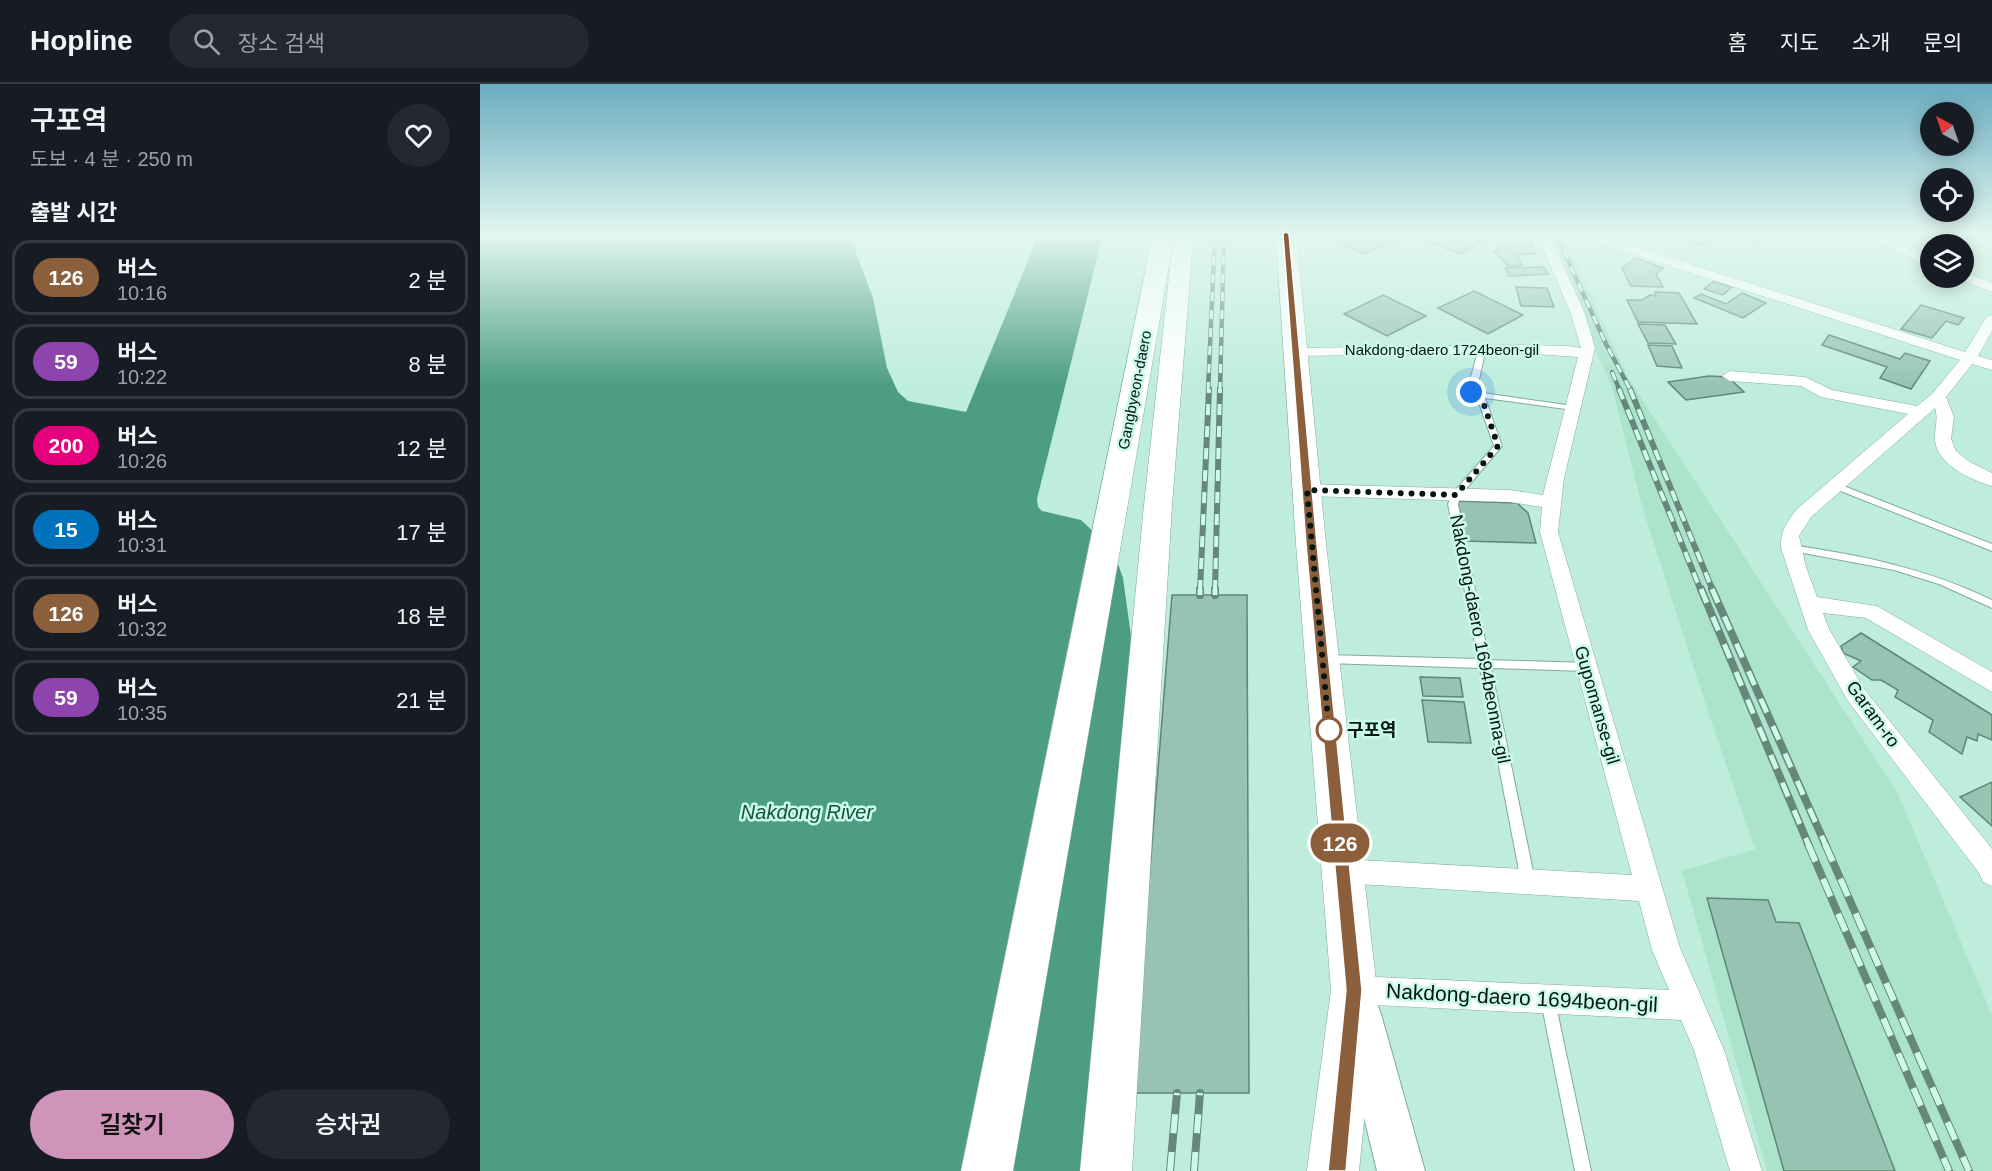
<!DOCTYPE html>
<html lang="ko">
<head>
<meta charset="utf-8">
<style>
  :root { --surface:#171b24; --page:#242831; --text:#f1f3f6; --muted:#9ea1a6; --line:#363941; --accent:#ce94ba }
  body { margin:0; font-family:Arial,"Noto Sans KR",sans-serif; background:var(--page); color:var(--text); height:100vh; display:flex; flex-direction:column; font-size:22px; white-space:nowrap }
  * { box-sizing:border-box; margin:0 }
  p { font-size:20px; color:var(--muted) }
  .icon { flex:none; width:33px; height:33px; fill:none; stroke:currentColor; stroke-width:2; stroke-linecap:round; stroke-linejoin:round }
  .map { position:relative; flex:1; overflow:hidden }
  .panel { display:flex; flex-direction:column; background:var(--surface); width:480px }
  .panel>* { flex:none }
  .badge { padding:0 12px; border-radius:20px; font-size:21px; line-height:39px }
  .needle { width:39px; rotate:320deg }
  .tools { position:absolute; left:1440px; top:18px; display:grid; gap:12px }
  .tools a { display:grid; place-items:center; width:54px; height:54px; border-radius:50%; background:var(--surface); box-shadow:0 3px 15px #0003; font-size:30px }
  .you { position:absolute; width:30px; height:30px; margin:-15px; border:4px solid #fff; border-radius:50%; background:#1a73e8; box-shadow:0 0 0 9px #1a73e833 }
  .map>.badge { position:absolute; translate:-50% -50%; box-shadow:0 0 0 3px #fff }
  h2 { padding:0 30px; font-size:22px; line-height:54px }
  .round { display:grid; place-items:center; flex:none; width:63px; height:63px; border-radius:32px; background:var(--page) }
  .headline { display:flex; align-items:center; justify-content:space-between; height:102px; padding:0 30px }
  h1 { font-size:28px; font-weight:600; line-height:45px }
  .primary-button { display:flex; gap:12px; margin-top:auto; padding:12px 30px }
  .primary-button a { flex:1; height:69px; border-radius:36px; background:var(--accent); color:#111; font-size:24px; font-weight:600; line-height:69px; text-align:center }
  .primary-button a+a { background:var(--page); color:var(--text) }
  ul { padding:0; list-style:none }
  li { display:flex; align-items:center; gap:18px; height:75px; margin:0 12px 9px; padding:0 18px; border:3px solid var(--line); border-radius:18px }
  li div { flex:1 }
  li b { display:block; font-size:22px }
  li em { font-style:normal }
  li .badge { min-width:66px; font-weight:700; text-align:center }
  header { display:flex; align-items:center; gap:36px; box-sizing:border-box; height:84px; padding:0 30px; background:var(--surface); border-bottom:2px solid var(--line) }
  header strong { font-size:28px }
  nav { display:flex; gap:33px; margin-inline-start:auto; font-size:21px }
  .search { width:420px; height:54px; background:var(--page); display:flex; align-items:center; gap:15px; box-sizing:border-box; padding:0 21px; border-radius:33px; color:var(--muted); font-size:22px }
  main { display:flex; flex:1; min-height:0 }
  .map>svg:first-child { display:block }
</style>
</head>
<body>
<header>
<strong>Hopline</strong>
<div class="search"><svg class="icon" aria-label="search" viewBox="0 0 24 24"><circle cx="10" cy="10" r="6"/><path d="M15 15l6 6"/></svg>장소 검색</div>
<nav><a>홈</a><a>지도</a><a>소개</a><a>문의</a></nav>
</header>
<main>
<section class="panel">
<div class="headline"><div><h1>구포역</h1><p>도보 · 4 분 · 250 m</p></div><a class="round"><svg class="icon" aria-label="heart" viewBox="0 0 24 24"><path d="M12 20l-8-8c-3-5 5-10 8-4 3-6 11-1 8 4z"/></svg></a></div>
<h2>출발 시간</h2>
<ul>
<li><span class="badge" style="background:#8b5e3c;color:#fff">126</span><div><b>버스</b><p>10:16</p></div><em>2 분</em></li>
<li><span class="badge" style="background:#8e44ad;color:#fff">59</span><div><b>버스</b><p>10:22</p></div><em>8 분</em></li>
<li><span class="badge" style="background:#e6007e;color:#fff">200</span><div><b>버스</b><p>10:26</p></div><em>12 분</em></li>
<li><span class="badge" style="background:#0072bc;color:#fff">15</span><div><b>버스</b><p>10:31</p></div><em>17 분</em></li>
<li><span class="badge" style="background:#8b5e3c;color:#fff">126</span><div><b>버스</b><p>10:32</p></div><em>18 분</em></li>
<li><span class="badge" style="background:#8e44ad;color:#fff">59</span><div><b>버스</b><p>10:35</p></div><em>21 분</em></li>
</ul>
<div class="primary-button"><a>길찾기</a><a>승차권</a></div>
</section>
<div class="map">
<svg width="1512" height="1087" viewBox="0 0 1512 1087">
  <rect width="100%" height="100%" fill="#bfeddb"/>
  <polygon fill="#ace3cd" points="1063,150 1083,150 1147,292 1417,708 1512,931 1512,1087 1287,1087 1202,787 1275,765 1229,631 1162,422 1132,303"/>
  <polygon fill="#4c9d82" points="0,150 369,150 393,214 407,284 418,308 428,317 486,328 559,150 623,150 557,415 558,423 562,427 601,436 633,466 643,494 655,581 646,1087 0,1087"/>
  <g fill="#97c4b2" stroke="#5c8676" stroke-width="1.5">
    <polygon points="854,150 914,150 922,154 883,170 847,153"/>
    <polygon points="931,150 1006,150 1013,153 979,170"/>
    <polygon points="1189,150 1241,150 1219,162"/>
    <polygon points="1253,150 1294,150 1277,159"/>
    <polygon points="1033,159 1051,159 1056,170 1037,170 1042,181 1029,183 1014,167"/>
    <polygon points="1156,174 1183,184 1176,190 1183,203 1151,202 1142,184"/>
    <polygon points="1063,183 1068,190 1029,192 1025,184"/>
    <polygon points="1234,197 1252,203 1243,211 1224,205"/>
    <polygon points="1036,203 1067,204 1074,223 1041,222"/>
    <polygon points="994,207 1043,231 1008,250 958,224"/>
    <polygon points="1175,208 1199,209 1217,240 1158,238 1147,216 1162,216 1170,211 1176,212"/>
    <polygon points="1262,209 1286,219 1263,234 1214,214 1221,210 1246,220"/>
    <polygon points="903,211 946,232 907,252 864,230"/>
    <polygon points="1441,221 1484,234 1478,241 1466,237 1452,254 1421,245"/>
    <polygon points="1158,240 1185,241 1196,260 1168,259"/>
    <polygon points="1349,251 1420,275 1425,269 1450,277 1431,305 1400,294 1407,283 1342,261"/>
    <polygon points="1168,261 1192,262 1202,284 1177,282"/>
    <polygon points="1229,292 1248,293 1264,308 1206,316 1188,298"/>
    <polygon points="978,417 1037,419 1048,429 1056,459 985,457"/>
    <polygon points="692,511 767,511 769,1009 652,1009"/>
    <polygon points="1381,549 1512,631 1512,656 1498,650 1497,657 1487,653 1482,670 1449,648 1453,636 1415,613 1418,606 1401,596 1392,596 1373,583 1381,577 1363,569 1361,562"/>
    <polygon points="940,593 980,594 983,613 943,612"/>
    <polygon points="942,616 984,618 991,659 948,658"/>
    <polygon points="1512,698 1512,742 1480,713"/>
    <polygon points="1227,814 1288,816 1296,838 1319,839 1415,1087 1304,1087"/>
  </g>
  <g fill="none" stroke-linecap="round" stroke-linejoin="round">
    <defs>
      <g id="service">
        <polygon points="999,263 1006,265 996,308 1093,322 1097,324 1093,326 1005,314 1022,362 980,412 978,420 1009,576 1106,579 1110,580 1111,583 1110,586 1106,587 1011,584 1055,797 1053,801 1048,803 1043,801 1041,797 1000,584 846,579 842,578 841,575 842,572 846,571 998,575 968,420 973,409 1014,362 998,316 987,308"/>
        <polygon points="1356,399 1512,460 1512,467 1353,404 1353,400"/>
        <path d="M1311,461C1381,471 1448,485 1512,516V524L1459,500L1414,486L1308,466L1306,464Z"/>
        <polygon points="1068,910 1073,912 1075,917 1111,1087 1095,1087 1061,917 1063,912"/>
      </g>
      <g id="minor">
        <polygon points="1057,150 1069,150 1105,230 1115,264 1084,394 1078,448 1200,864 1244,966 1282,1087 1250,1087 1214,966 1201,936 874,920 864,916 860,906 864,896 874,892 1189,906 1172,866 1159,817 862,799 853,796 849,787 853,778 862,775 1152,791 1060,448 1062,423 1030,418 827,412 821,410 818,406 821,402 827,400 1030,406 1063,411 1098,273 1040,269 815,272 808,268 815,264 1040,261 1088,262 1101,264 1091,230"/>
        <path d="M1098,150H1117L1485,268L1507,232L1512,231V247L1498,272L1512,276V286L1492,280L1466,313L1474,333L1471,355L1476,367L1488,377L1512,389V402C1491,396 1458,381 1455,357C1454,345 1459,336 1455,324L1331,433L1319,452L1326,483L1337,513L1397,522L1512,588V608L1386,534L1343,529L1349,545L1384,605L1512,765V802L1503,798L1499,789L1368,617L1328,546L1301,464C1300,446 1307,438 1317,425L1428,330L1341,313L1321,302L1250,297L1242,292L1250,287L1325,293L1352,306L1437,322L1452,310L1480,276L1100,153Z"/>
        <polygon points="1377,150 1394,150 1450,174 1450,182"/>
        <polygon points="1484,188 1512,199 1512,208 1479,195 1484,194"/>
      </g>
      <polygon id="secondary" points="880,909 895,915 901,930 945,1087 897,1087 859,930 865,915"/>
      <polygon id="primary" points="796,150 816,150 846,460 897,906 879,1087 827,1087 851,906 816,460"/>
      <g id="trunk">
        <polygon points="673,150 693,150 691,170 533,1087 481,1087"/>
        <polygon points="703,150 710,152 713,156 692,421 652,1087 600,1087 664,421 693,156 696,152"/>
      </g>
    </defs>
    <use href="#service" stroke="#80ab9a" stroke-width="2"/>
    <use href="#minor" stroke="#80ab9a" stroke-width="1"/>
    <use href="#secondary" stroke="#80ab9a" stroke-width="2"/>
    <use href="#primary" stroke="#80ab9a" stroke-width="1"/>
    <use href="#trunk" stroke="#80ab9a" stroke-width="1"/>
    <use href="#service" fill="#fff" fill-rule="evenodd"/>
    <use href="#minor" fill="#fff" fill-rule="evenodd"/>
    <use href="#secondary" fill="#fff" fill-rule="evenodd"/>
    <use href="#primary" fill="#fff" fill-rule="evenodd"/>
    <use href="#trunk" fill="#fff" fill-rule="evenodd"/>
    <defs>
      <g id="rail-far3">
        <polyline points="1076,150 1126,260 1151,307"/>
        <polyline points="1132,288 1140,307"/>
        <polyline points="728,307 735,150"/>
        <polyline points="740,307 744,150"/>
      </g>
      <g id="rail-far2">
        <polyline points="1139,305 1221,507"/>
        <polyline points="1150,305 1233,507"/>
        <polyline points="720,507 729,305"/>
        <polyline points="735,507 740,305"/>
      </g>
      <g id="rail-far1">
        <polyline points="1221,505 1329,762"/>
        <polyline points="1232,505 1346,762"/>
        <polyline points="720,511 720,505"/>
        <polyline points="735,511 735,505"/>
      </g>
      <g id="rail">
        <polyline points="1328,760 1469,1087"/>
        <polyline points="1345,760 1489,1087"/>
        <polyline points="690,1087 697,1009"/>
        <polyline points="714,1087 720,1009"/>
      </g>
    </defs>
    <use href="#rail-far3" stroke="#67877b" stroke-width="4.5"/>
    <use href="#rail-far2" stroke="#67877b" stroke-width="6"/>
    <use href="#rail-far1" stroke="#67877b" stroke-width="8"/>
    <use href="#rail" stroke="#67877b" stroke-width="8"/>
    <use href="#rail-far3" stroke="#ccfae8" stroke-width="3" stroke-dasharray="9" stroke-linecap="butt"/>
    <use href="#rail-far2" stroke="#ccfae8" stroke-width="4" stroke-dasharray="11" stroke-linecap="butt"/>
    <use href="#rail-far1" stroke="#ccfae8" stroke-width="5" stroke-dasharray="15" stroke-linecap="butt"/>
    <use href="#rail" stroke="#ccfae8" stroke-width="6" stroke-dasharray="19" stroke-linecap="butt"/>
  </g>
  <linearGradient id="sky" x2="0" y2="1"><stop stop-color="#69abbf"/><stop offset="0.5" stop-color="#e2f7ef"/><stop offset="1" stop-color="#e2f7ef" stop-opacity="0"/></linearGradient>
  <rect width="1512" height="302" fill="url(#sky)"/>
  <polygon fill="#8b5e3c" stroke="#fff" stroke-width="1.5" points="806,148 809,150 837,460 882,906 866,1087 848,1087 866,906 826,460 803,150"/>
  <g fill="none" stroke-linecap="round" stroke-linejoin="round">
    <polyline stroke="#061711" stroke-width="6" stroke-dasharray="0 10.8" points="849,646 827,406 976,411 1018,362 1002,315 991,308"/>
  </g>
  <circle fill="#fff" stroke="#8b5e3c" stroke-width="3" cx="849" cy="646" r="12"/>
  <g text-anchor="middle" stroke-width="5" stroke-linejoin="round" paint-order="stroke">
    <g font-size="15" fill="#061711" stroke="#ccfae8">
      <text x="962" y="271">Nakdong-daero 1724beon-gil</text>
      <text transform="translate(655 306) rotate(-79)" y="5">Gangbyeon-daero</text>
    </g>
    <g font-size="18" fill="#061711" stroke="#ccfae8">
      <text transform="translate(1000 555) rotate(79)" y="6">Nakdong-daero 1694beonna-gil</text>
      <text transform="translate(1117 621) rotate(74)" y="6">Gupomanse-gil</text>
      <text transform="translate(1393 630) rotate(54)" y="6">Garam-ro</text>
    </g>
    <g font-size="18" font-weight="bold" fill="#061711" stroke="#ccfae8" text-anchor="start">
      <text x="867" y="652">구포역</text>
    </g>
    <g font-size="20" font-style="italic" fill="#115440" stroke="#ccfae8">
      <text x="327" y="735">Nakdong River</text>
    </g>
    <g font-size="21" fill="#061711" stroke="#ccfae8">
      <text transform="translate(1042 914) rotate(3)" y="7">Nakdong-daero 1694beon-gil</text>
    </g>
  </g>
</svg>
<div class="tools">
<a><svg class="needle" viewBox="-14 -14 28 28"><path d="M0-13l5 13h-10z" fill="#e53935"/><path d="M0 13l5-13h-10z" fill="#9ea1a6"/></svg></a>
<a><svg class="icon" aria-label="locate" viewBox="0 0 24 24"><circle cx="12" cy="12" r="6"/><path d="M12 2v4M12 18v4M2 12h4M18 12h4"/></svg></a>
<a><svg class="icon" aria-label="layers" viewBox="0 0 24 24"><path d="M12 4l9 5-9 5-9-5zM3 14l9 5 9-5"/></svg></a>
</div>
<div class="you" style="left:991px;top:308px"></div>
<b class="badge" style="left:860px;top:759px;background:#8b5e3c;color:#fff">126</b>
</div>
</main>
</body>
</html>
